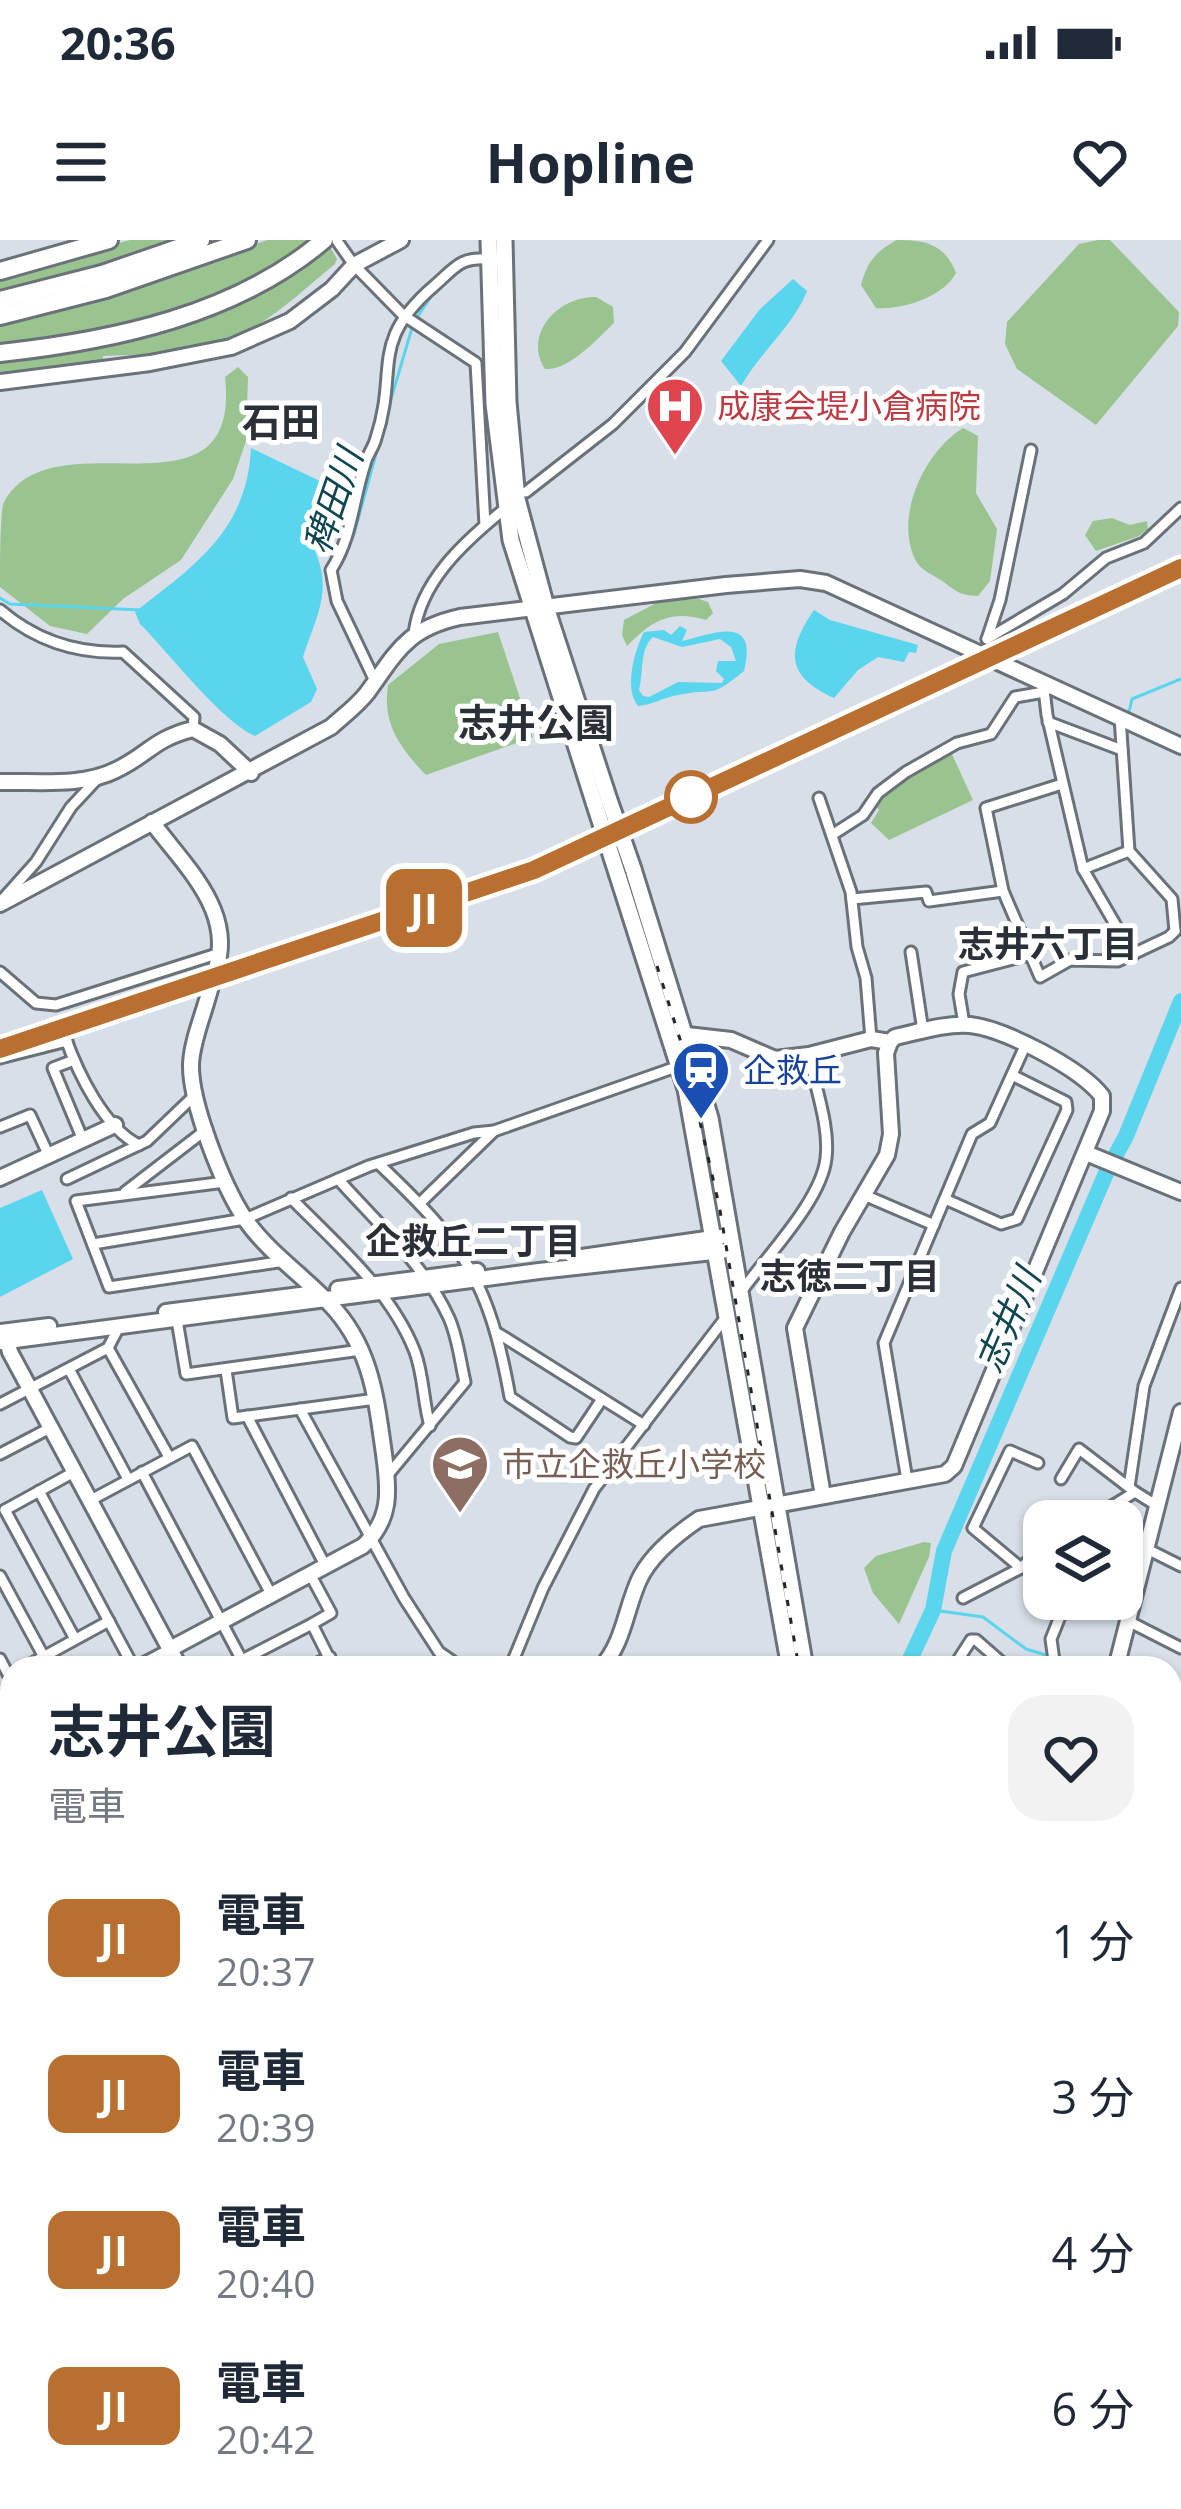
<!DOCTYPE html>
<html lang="ja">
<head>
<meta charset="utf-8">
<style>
  :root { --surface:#fff; --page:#f2f2f3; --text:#1f2937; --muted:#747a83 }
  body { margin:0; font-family:"Open Sans","Noto Sans JP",sans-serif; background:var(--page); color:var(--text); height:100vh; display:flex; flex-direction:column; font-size:45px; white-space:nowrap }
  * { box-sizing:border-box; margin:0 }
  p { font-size:39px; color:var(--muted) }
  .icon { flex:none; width:66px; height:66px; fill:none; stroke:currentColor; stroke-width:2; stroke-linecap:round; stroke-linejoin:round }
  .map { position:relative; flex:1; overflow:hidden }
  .drawer { position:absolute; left:0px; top:1416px; width:1182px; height:855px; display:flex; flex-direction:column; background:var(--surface); border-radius:36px 36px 0 0; box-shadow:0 3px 9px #0004 }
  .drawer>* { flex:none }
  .badge { padding:0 24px; border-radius:18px; font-size:42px; line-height:78px }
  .fabs { position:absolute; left:1023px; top:1260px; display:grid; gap:24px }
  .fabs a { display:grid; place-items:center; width:120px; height:120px; border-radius:24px; background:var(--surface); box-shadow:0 3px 9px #0004; font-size:60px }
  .map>.badge { position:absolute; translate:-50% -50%; box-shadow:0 0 0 6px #fff }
  .round { display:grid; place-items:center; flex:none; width:126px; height:126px; border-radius:36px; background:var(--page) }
  .summary { display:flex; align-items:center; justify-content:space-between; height:204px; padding:0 48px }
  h1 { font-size:57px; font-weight:700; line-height:90px }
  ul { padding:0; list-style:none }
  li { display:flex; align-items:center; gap:36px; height:156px; padding:0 48px }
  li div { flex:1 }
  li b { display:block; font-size:45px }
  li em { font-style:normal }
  li .badge { min-width:132px; font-weight:700; text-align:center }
  .status { display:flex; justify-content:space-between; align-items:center; height:84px; padding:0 60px; background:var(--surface); direction:ltr }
  .status svg { height:33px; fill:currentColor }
  header { display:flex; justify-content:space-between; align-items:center; height:156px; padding:0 48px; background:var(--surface); font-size:54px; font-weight:700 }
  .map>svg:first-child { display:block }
</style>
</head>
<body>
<div class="status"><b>20:36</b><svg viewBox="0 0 49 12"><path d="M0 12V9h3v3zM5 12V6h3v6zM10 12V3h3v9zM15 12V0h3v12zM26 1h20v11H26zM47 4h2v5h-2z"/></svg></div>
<header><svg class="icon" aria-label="menu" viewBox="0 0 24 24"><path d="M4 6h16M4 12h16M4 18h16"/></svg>Hopline<svg class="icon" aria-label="heart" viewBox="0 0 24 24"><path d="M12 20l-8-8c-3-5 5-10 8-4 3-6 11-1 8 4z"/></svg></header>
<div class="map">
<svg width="1181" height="2269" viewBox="0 0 1181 2269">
  <rect width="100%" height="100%" fill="#d8dfe9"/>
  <g fill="#99c490">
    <polygon points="130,0 174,0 110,22 0,51 0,36"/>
    <path d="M267,0H310C239,68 94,92 0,106V85L118,55Z"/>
    <path d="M897,0C925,0 945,4 956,33C943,57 903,70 876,68L861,45C867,22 876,11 897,0Z"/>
    <polygon points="1098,0 1110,0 1179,72 1178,86 1096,185 1017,129 1005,104 1007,82 1079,4"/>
    <path d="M329,5L337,19L335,24C304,49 272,81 235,97C194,114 147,114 103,116V121L0,133V121L111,102Z"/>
    <path d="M596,57L613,67L614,83C597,99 569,131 545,129C523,94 558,56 596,57Z"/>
    <path d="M238,127L248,137L246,201L233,239L181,320L123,359L87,394L50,386L0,347C0,327 0,280 3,264C50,170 242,292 225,137Z"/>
    <path d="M963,188L978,196L976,253L997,289L990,341L978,356C961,355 958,353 945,343C936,336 921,331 916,321C893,277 925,211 963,188Z"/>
    <polygon points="1112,278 1130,285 1147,281 1148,289 1139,296 1096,311 1085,295 1093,281"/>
    <path d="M699,359L708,362L713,373L706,380C671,369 651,381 627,406L622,395L624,380L660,361Z"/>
    <path d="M498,392L533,497L426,535C400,508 382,484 388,445L439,404Z"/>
    <polygon points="951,512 973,560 889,600 871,583 879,570 875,564 901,540"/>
    <polygon points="924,1302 931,1303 929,1317 899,1384 873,1353 864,1328 876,1316"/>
    <polygon points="203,2259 315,2259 313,2269 207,2269"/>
  </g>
  <g fill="#59d5ed" fill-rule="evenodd">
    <path d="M793,39L807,51C794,85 761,111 741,146L721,121L760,69Z"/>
    <path d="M251,208L322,242L323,256L310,301C335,346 318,372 303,417L317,449L311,462L255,496C221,481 169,413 140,384L135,372C195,325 247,291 251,208Z"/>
    <path d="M814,370L830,380L918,405L916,413L909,412L904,422L878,417L858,430L834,458C786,436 786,411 814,370Z"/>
    <path d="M680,386L687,390L682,401C712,394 759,373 744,431C708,460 718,447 678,455C664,457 653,465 638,466C624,449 634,411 644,392L664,390L671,395ZM653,397L682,407L720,399L731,407L736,421H718L716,431L724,439L722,443L678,442L649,457L643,456L639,450C644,432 639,410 653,397Z"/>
    <polygon points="42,950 73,1019 0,1057 0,968"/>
  </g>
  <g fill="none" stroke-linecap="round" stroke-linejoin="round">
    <g stroke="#59d5ed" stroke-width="3">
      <polyline points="416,79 434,52"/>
      <polyline points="386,176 412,88"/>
      <polyline points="335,335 354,294 379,203"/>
      <polyline points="0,358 10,364 141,370"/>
      <polyline points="1128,476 1132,459 1181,439"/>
      <polyline points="1137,493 1181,515"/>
      <polyline points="933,1370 983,1377 1026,1409 1046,1415"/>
    </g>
    <g stroke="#59d5ed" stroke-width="16">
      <polyline points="906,1428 933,1370 944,1311 1107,931 1126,896 1181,761"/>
      <polyline points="609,2269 611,2259"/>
    </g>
    <defs>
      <g id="street">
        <polyline points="337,1 354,25 403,75 476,123 485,285"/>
        <polyline points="526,252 613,184 685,112 768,0"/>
        <path d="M0,370C35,400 76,414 123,412L194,477L193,489"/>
        <path d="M414,394C420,342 463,303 502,271"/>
        <polyline points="987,399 1063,354 1106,318 1144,303 1181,268"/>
        <polyline points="987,399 1000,360 1031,210"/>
        <path d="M375,441L337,361L331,330C352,298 353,260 365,224C367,215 374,207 376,198C399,129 368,103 434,46C455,28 459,17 489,19"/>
        <polyline points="1043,441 1047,475 1083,629 1133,715"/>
        <polyline points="1120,477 1129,611 1172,659 1175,691"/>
        <polyline points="1048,482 1122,510"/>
        <polyline points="1062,544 986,568 1003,651 1040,737 1070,720 1118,721 1169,697 1175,691"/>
        <polyline points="819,558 851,652 857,707 866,738 871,799"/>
        <polyline points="832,595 863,575 878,553 906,532 957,503 991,494 1015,457 1044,452"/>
        <polyline points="1083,629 1129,611"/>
        <polyline points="3,659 36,622 71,567 99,537"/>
        <polyline points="852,659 926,652 929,661 1003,651"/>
        <polyline points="911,712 923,791"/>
        <polyline points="0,732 36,763 56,765 220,713"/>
        <polyline points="964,784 959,754 963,732 1028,715"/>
        <path d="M65,797C78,833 104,888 139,905"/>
        <polyline points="0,818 67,801"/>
        <polyline points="74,820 53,828 83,900"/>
        <polyline points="0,887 30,875 49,916"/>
        <path d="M380,925C464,1005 489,1040 510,1157L570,1197L576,1198L602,1159"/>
        <polyline points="67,939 147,901 195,855"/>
        <path d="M338,939C376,982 425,1025 449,1078C458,1098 460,1121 465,1142L387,1236"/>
        <polyline points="225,942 76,961 109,1047 285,1021"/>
        <polyline points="125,952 207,889"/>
        <polyline points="864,955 934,985"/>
        <path d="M291,958C336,1004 391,1050 415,1112C424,1137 423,1162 430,1186"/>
        <polyline points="945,959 1001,984 1017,979 1067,870 1066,862 1014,836"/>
        <polyline points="420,963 494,891"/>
        <polyline points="93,1004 245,979 369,926 474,893 494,891 679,826"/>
        <path d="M741,1052C765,1018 822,960 826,918C830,886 815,847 809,815"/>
        <polyline points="177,1080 186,1134 361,1110"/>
        <polyline points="499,1094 644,1185"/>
        <polyline points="108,1108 169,1217"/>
        <polyline points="69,1129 128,1239"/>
        <polyline points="226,1130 233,1178 376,1159"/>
        <polyline points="0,1164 108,1108 119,1087"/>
        <polyline points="300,1169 404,1358 439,1412 462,1428"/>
        <polyline points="247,1176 325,1325"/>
        <polyline points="0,1214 50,1188"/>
        <polyline points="142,1232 246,1428"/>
        <polyline points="1061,1239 1079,1209 1135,1252"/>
        <polyline points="907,1240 884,1103 972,894 990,883 1025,806"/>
        <polyline points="1129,1247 1144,1146 1181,1048"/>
        <polyline points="39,1251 134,1428 170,1409"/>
        <polyline points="89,1261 192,1206 271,1354"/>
        <polyline points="5,1270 75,1399"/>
        <polyline points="5,1270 74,1232"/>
        <polyline points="1088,1281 1135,1252 1156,1265"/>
        <polyline points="1044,1308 1036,1313 1044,1338"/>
        <polyline points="1147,1309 1181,1326"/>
        <polyline points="1122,1312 1148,1296"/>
        <polyline points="1021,1328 973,1288 1010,1211 1038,1223"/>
        <polyline points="310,1334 331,1373 312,1384"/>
        <polyline points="0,1336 44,1417"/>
        <polyline points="963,1358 1021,1328 1036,1313"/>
        <polyline points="1128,1381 1181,1408"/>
        <polyline points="0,1419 9,1436 12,1434"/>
        <polyline points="242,1420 312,1384 334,1428"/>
        <polyline points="23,1428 109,1381"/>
        <polyline points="307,1428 330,1417"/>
        <polyline points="510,1428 543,1348 594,1249 726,1077"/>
        <polyline points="953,1428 971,1400 976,1400 1008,1428"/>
        <polyline points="1055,1428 1051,1399 1067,1359"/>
        <polyline points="1170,1465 1181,1465"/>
        <polyline points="0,1499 12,1493"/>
        <polyline points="1170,1564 1181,1568"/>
        <polyline points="0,1612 12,1633"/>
        <polyline points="1170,1626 1181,1630"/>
        <polyline points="1170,1664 1181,1649"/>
        <polyline points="0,1669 12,1662"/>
        <polyline points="1170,1717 1181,1711"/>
        <polyline points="0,1721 12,1714"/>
        <polyline points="1170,1757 1181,1750"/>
        <polyline points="1170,1792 1181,1788"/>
        <polyline points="1170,1818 1181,1825"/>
        <polyline points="1170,1878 1181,1886"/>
        <polyline points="0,1895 12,1875"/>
        <polyline points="1170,1928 1181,1934"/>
        <polyline points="1170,1987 1181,1970"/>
        <polyline points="1170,2022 1181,2025"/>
        <polyline points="0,2035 12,2014"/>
        <polyline points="0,2091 12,2057"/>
        <polyline points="1170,2100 1181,2098"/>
        <polyline points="1170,2109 1181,2121"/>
        <polyline points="1170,2175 1181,2186"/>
        <polyline points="0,2208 12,2208"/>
        <polyline points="1170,2234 1181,2244"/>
        <polyline points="0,2253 12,2254"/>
        <polyline points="171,2259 171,2269"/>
        <polyline points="846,2259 892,2269"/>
        <polyline points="1020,2259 1020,2269"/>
        <polyline points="1074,2259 1084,2269"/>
        <polyline points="1146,2259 1155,2269"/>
        <polyline points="938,2269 942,2259"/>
      </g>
      <g id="secondary">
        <polyline points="0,142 150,123 231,107 290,81 332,49 354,25 401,0"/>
        <path d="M0,542C37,541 83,547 116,530C148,515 153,499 193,489L220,504L251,533"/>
        <path d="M152,582C183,624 233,669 217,725"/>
        <path d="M0,664L331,487C343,476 357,466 367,453C397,412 406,389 460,377L726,345L800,339L826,343L1181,506"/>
        <polyline points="1086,913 1181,952"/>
        <polyline points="0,938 115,885"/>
        <polyline points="582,1017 720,997"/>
        <polyline points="338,1049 477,1031"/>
        <polyline points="166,1072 316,1053"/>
        <polyline points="0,1092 49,1086"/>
        <polyline points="6,1096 10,1112 180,1428"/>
        <polyline points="0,1102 539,1031 722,1011"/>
        <polyline points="823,1256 795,1088 842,992 887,915 891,894 886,813 890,802"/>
        <path d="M170,1409L363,1306C392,1279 389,1250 384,1214C376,1157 371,1106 329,1063C302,1035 267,1011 245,979C223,946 190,863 191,824C192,801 203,776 209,753"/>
        <path d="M601,1428C624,1402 625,1371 639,1340C650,1316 677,1294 699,1279L945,1234L954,1226L1102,871V856C1080,828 1005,789 970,785C945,783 918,792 895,797L890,802L871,799L809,815L775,819L731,800L687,795"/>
        <polyline points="1116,1428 1181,1172"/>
        <polyline points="1170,1512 1181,1512"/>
        <polyline points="0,1839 12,1847"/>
        <polyline points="0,1997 12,2004"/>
        <polyline points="446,2269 448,2259"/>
        <polyline points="685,2269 689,2259"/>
      </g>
      <g id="primary">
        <polyline points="489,0 494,164 511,300 595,565"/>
        <polyline points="504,0 508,162 517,259 546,367 609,560"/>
        <polyline points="633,629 710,878 805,1428"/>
        <polyline points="618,636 686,849 790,1428"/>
        <polyline points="1096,2259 1105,2269"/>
        <polyline points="1116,2259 1125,2269"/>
      </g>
      <g id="highway">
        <polyline points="0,31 109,0"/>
        <polyline points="0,60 102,34 201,0"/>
        <polyline points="0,76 106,49 247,0"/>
        <path d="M0,113C112,101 236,75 324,0"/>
      </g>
    </defs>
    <use href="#street" stroke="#6a7179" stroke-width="15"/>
    <use href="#secondary" stroke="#6a7179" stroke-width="20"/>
    <use href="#primary" stroke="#6a7179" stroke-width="21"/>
    <use href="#highway" stroke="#6a7179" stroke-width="22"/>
    <use href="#street" stroke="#fff" stroke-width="9"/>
    <use href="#secondary" stroke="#fff" stroke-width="14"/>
    <use href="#primary" stroke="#fff" stroke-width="15"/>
    <use href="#highway" stroke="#fff" stroke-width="16"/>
    <g stroke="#22262a" stroke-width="3" stroke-dasharray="6 12" stroke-linecap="butt">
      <polyline points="657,726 684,812 719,965 799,1428"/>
      <polyline points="0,809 534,630 1181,328"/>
      <polyline points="1113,2259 1124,2269"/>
    </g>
    <defs>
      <polyline id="street-bridge" points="60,779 65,797"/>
      <polyline id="secondary-bridge" points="209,753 217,725"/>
      <g id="primary-bridge">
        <polyline points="609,560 633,629"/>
        <polyline points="595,565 618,636"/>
      </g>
    </defs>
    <use href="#street-bridge" stroke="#6a7179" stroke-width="15" stroke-linecap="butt"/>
    <use href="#secondary-bridge" stroke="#6a7179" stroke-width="20" stroke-linecap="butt"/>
    <use href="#primary-bridge" stroke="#6a7179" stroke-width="21" stroke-linecap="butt"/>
    <use href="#street-bridge" stroke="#fff" stroke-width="9"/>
    <use href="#secondary-bridge" stroke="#fff" stroke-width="14"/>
    <use href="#primary-bridge" stroke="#fff" stroke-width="15"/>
  </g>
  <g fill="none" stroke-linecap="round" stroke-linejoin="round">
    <defs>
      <polyline id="line" points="0,809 534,630 1181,328"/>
    </defs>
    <use href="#line" stroke="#fff" stroke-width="27"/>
    <use href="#line" stroke="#b96f30" stroke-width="18"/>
  </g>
  <defs>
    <symbol id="hospital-pin" viewBox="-11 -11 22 30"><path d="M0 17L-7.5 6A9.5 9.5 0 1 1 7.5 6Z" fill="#e0444e" stroke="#fff"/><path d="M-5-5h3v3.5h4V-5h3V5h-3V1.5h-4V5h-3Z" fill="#fff"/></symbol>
    <symbol id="station-pin" viewBox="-11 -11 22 30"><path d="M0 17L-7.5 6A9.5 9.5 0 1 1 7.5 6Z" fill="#1a4fb4" stroke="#fff"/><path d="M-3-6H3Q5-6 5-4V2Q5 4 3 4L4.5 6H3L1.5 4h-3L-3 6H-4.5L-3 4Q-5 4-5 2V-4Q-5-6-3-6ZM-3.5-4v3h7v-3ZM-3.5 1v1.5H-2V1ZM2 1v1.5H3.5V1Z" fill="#fff"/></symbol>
    <symbol id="school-pin" viewBox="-11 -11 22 30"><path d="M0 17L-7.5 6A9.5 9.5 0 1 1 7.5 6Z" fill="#8d6e63" stroke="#fff"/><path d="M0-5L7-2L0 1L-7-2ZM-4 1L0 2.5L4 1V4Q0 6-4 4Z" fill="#fff"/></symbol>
  </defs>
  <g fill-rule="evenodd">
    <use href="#hospital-pin" x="642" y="133" width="66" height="90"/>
    <use href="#station-pin" x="668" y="797" width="66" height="90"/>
    <use href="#school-pin" x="427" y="1191" width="66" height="90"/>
  </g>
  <circle fill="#fff" stroke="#b96f30" stroke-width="6" cx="691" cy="557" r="24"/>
  <g text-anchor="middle" stroke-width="10" stroke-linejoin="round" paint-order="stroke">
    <g font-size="33" fill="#be3a42" stroke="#fff" text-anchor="start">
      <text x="717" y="178">成康会堤小倉病院</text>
    </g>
    <g font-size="33" fill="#164399" stroke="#fff" text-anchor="start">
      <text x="743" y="842">企救丘</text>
    </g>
    <g font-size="33" fill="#785e54" stroke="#fff" text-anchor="start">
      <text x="502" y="1236">市立企救丘小学校</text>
    </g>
    <g font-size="36" font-style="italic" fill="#0f4651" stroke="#fff">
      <text transform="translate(333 261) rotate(-71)" y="13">稗田川</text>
      <text transform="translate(1008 1080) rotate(-67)" y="13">志井川</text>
    </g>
    <g font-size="36" font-weight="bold" fill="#2b3038" stroke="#fff">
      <text x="1048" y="717">志井六丁目</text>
      <text x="473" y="1014">企救丘二丁目</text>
      <text x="850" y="1049">志徳二丁目</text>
    </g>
    <g font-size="39" font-weight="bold" fill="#2b3038" stroke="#fff">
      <text x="281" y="196">石田</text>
      <text x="536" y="497">志井公園</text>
    </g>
  </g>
</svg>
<div class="fabs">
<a><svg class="icon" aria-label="layers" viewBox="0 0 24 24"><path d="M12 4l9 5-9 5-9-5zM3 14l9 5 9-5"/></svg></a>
</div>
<b class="badge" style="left:424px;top:668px;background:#b96f30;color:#fff">JI</b>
<section class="drawer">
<div class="summary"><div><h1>志井公園</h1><p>電車</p></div><a class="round"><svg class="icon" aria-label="heart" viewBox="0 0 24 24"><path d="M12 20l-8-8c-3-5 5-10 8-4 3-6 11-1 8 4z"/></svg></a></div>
<ul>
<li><span class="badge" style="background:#b96f30;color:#fff">JI</span><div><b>電車</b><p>20:37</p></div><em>1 分</em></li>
<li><span class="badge" style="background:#b96f30;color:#fff">JI</span><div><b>電車</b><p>20:39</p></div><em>3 分</em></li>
<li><span class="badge" style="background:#b96f30;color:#fff">JI</span><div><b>電車</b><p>20:40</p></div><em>4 分</em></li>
<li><span class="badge" style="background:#b96f30;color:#fff">JI</span><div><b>電車</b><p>20:42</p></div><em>6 分</em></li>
</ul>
</section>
</div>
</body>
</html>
